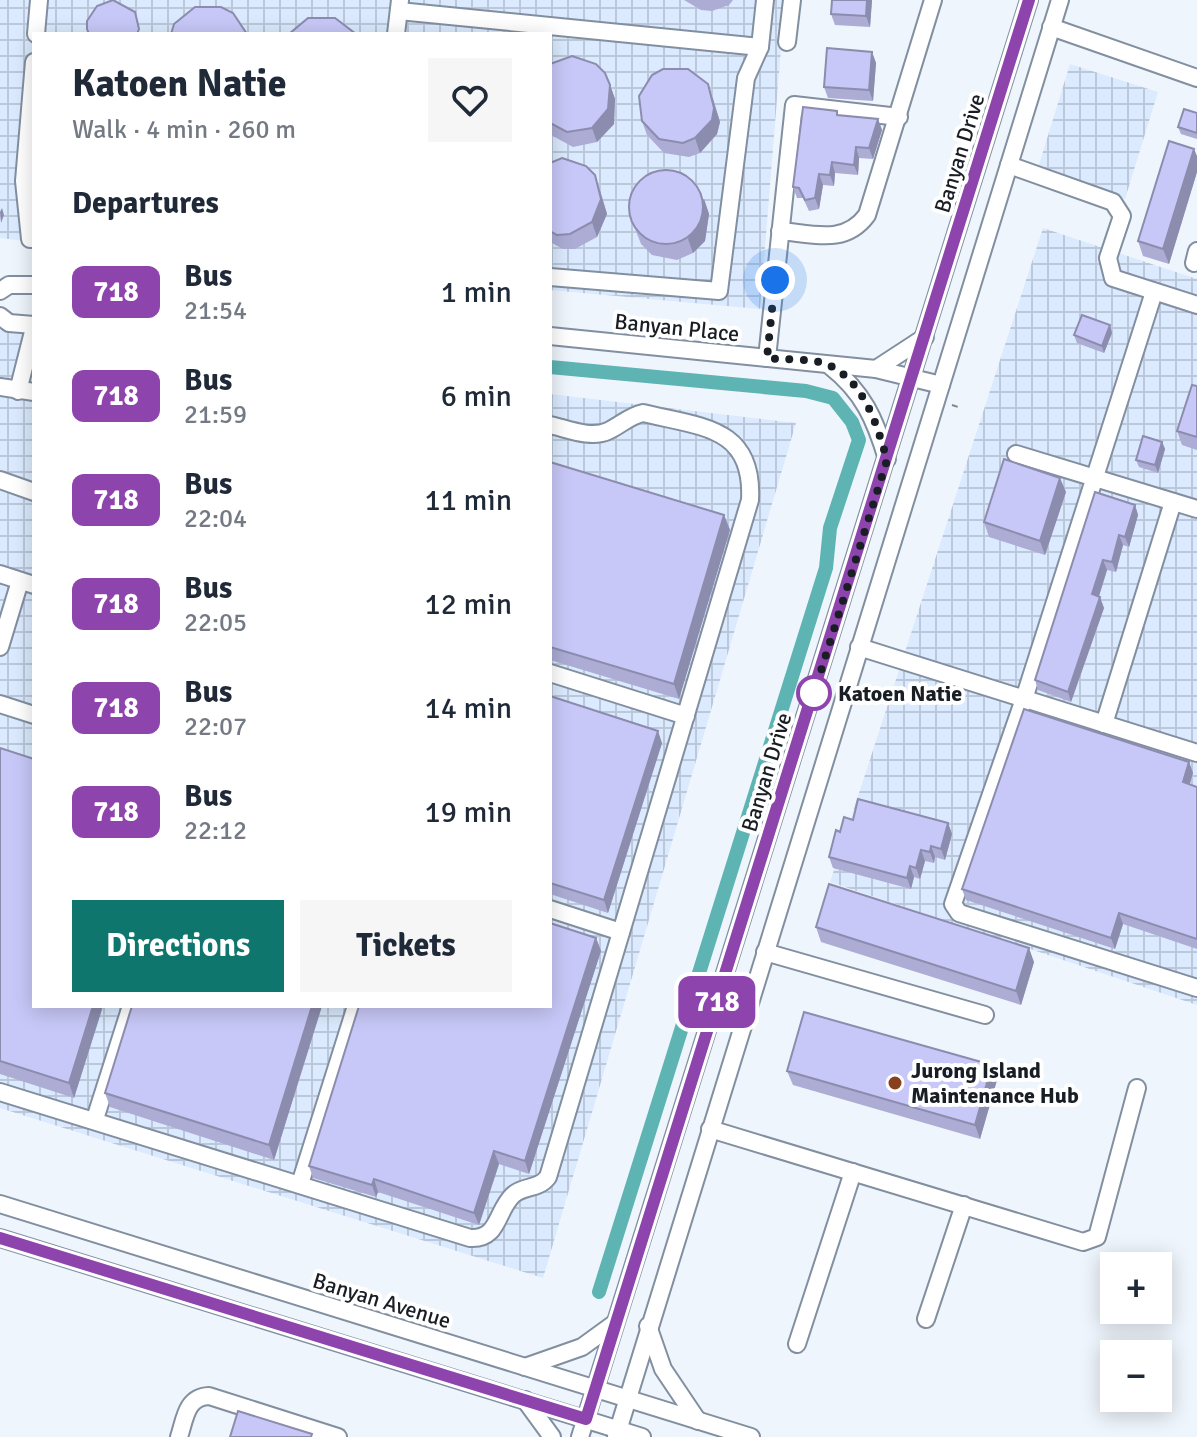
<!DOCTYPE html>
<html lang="en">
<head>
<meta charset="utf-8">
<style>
  :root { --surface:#fff; --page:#f6f6f7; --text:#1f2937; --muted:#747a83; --accent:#0f766e }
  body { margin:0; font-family:Signika,sans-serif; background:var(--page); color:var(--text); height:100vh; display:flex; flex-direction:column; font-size:30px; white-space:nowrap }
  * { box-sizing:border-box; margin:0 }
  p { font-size:26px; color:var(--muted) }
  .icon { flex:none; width:44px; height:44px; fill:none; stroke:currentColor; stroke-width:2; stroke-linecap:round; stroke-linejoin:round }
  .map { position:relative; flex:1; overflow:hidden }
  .drawer { position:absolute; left:32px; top:32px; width:520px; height:976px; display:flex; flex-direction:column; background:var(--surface); border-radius:0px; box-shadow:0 4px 20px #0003 }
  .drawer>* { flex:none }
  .badge { padding:0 16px; border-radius:12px; font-size:28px; line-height:52px }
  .controls { position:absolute; left:1100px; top:1252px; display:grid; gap:16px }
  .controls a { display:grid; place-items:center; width:72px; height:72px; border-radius:0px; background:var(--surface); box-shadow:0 4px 20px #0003; font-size:40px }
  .you { position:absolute; width:40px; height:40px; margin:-20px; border:6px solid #fff; border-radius:50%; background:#1a73e8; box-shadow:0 0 0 12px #1a73e833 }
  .map>.badge { position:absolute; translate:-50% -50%; box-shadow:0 0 0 4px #fff }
  h2 { padding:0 40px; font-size:30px; line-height:72px }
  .round { display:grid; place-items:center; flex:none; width:84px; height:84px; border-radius:0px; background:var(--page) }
  .head { display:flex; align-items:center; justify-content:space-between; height:136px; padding:0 40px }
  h1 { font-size:38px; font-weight:800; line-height:60px }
  .button { display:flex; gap:16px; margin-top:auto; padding:16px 40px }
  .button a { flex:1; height:92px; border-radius:0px; background:var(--accent); color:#fff; font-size:32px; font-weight:800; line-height:92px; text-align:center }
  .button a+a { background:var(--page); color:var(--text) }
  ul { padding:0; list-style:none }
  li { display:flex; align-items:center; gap:24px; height:104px; padding:0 40px }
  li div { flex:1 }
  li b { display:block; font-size:30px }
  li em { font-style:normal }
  li .badge { min-width:88px; font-weight:700; text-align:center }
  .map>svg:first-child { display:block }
</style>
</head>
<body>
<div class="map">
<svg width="1197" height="1437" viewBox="0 0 1197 1437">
  <defs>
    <pattern id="industrial-grid" width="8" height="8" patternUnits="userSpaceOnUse" patternTransform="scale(2)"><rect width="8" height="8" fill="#dbeafe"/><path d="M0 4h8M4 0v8" fill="none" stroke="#bbc8da"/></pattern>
  </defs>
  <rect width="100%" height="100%" fill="#eff5fc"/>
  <g fill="url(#industrial-grid)">
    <polygon points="0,0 785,0 760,309 550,290 550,34 34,34 34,242 0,238"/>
    <polygon points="1070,64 1158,92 1125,199 1037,171"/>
    <polygon points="1043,228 1197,279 1197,1005 830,882"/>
    <polygon points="0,329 34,333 34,1006 550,1006 550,394 796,423 543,1278 0,1108"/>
  </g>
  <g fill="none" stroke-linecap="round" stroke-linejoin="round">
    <polyline stroke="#5db4b3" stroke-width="14" points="550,367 806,391 833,398 852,422 859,440 830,528 826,568 599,1292"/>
    <defs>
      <g id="minor">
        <polyline points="399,11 760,47"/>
        <polyline points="1051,27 1197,78"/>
        <polyline points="36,34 39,0"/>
        <polyline points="396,34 400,0"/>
        <polyline points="787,42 792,0"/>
        <polyline points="34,62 24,181 30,239 34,239"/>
        <polyline points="1009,165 1113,202 1122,216 1108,258 1113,278 1197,305"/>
        <path d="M780,231C814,234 845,245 867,215L933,0"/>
        <polyline points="1194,263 1197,251"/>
        <polyline points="550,277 719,291 746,78 760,47 765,0"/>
        <polyline points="0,291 9,285 34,285"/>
        <polyline points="1154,292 1024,699 953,904 959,913 1197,988"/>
        <polyline points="0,316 9,323 34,325"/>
        <polyline points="550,336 876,369 941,385"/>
        <polyline points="767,358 794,105 899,117"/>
        <path d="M830,366C863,392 875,419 887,459"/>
        <polyline points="876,369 925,337"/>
        <polyline points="0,387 34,392"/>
        <polyline points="18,391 34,328"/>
        <polyline points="1016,454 1197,509"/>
        <polyline points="0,480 34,492"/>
        <polyline points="0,574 34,585"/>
        <polyline points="0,647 20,581"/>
        <polyline points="859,647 1197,753"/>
        <polyline points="550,673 686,716"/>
        <polyline points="0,704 34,715"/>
        <polyline points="1104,724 1173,502"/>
        <polyline points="550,909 621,932"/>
        <polyline points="765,952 985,1015"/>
        <path d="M0,1092L470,1238C499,1240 496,1211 513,1195C524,1185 538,1190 548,1177L750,500C754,426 700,427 643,413C629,416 621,425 608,431C591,439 568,429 550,425"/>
        <polyline points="95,1119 131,1006"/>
        <polyline points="710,1129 1083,1242 1097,1237 1137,1088"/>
        <polyline points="300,1184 356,1006"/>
        <polyline points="0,1204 751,1437"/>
        <polyline points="0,1238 642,1437"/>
        <polyline points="926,1319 964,1205"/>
        <polyline points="648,1326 663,1369 698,1421"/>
        <polyline points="797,1344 853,1172"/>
        <polyline points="525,1367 582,1347 615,1323"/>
        <polyline points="525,1400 552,1437"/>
        <path d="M179,1437C185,1419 186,1397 209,1396L338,1437"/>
        <polyline points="580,1437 1029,0"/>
        <polyline points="616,1437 1060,0"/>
      </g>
    </defs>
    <use href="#minor" stroke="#828fa0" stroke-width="20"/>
    <polyline stroke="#7f858b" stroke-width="2" stroke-dasharray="6 4" stroke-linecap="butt" points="952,405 961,408"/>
    <use href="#minor" stroke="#fff" stroke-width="16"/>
  </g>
  <g fill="#acacd5">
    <polygon points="684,0 733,0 729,5 712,11 701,10"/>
    <polygon points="872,0 870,27 835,25 831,14"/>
    <polygon points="872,52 876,63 873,101 828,98 824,87"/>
    <polygon points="550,64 610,85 615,99 614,124 597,142 573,147 551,135"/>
    <polygon points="713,98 720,122 717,134 700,153 689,157 664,153 647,135 642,121"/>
    <polygon points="1197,113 1197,139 1181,134 1178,127"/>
    <polygon points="839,116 878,119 882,130 873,159 859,158 858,175 835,173 834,186 823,185 819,209 809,211 803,198 797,198 793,187"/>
    <polygon points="1197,156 1197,172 1169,264 1143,256 1138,241"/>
    <polygon points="550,163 600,190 607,214 597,237 575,249 563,249 550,242"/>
    <polygon points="704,199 709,214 705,241 693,253 677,260 652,255 641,244 629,213"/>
    <polygon points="1110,325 1112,333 1104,353 1077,343 1074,335"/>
    <polygon points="1197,386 1197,450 1182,445 1177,431"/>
    <polygon points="1162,442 1165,449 1158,473 1139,467 1136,460"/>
    <polygon points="550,462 724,515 730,530 679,699 550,660"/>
    <polygon points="1066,492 1045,555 989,537 984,522"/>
    <polygon points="1135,505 1138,515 1129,547 1123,545 1116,572 1107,570 1099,597 1104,608 1071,702 1038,690 1035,680"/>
    <polygon points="550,696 662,743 608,913 550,894"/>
    <polygon points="0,748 34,1006 103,1006 74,1098 0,1074"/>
    <polygon points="1189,762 1193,773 1190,784 1197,787 1197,949 1123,924 1115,949 966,900 962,889"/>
    <polygon points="853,820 948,823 952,834 945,860 935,857 934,863 925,861 920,879 914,877 911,889 833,868 829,857 840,832"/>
    <polygon points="816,927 1034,962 1021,1005 821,942"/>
    <polygon points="596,938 601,951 529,1174 499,1164 479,1225 378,1192 376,1197 313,1178 309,1166"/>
    <polygon points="132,1006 322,1006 274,1160 110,1107 105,1093"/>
    <polygon points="787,1071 997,1080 980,1139 793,1085"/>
  </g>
  <g fill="#8c8cae">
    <polygon points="867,0 872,0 870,27 866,16"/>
    <polygon points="872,52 876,63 873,101 869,90"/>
    <polygon points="708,84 720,122 717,134 700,153 695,138"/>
    <polygon points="610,85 615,99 614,124 597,142 592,128"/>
    <polygon points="878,119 882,130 873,159 869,148"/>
    <polygon points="856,147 859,158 858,175 854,165"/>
    <polygon points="1194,149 1197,156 1197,172 1169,264 1163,249"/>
    <polygon points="832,162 835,173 834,186 830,175"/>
    <polygon points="819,174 823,185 819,209 815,198"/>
    <polygon points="595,175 607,214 597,237 592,222"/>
    <polygon points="704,199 709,214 705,241 693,253 688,239"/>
    <polygon points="2,208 4,215 1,223 0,212"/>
    <polygon points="1110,325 1112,333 1104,353 1102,346"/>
    <polygon points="1162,442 1165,449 1158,473 1155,465"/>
    <polygon points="1060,478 1066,492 1045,555 1040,541"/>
    <polygon points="1135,505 1138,515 1129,547 1125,537"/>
    <polygon points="724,515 730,530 679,699 674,684"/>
    <polygon points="1119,535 1123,545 1116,572 1112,562"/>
    <polygon points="1103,560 1107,570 1096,605 1092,594"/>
    <polygon points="1100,597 1104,608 1071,702 1068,692"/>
    <polygon points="658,731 662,743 608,913 604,900"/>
    <polygon points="1189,762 1193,773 1187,793 1183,782"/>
    <polygon points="948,823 952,834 945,860 941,849"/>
    <polygon points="931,846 935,857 934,863 930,852"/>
    <polygon points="921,850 925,861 920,879 916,868"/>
    <polygon points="910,866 914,877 911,889 907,878"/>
    <polygon points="1119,913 1123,924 1115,949 1111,938"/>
    <polygon points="596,938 601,951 529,1174 525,1161"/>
    <polygon points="1029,948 1034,962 1021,1005 1016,991"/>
    <polygon points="93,1006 103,1006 74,1098 69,1083"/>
    <polygon points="312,1006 322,1006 274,1160 269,1145"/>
    <polygon points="992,1065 997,1080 980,1139 975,1125"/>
    <polygon points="494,1151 499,1164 479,1225 474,1213"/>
    <polygon points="374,1179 378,1192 376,1197 372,1185"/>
  </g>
  <g fill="#c8c8f8" stroke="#8c8cae" stroke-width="2">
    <polygon points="113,0 135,12 139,29 137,34 89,34 87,29 87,21 97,6"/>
    <polygon points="832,0 867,0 866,16 831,14"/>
    <polygon points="195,7 221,7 233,13 247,34 171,34 174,24"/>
    <polygon points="308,18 335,18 356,34 289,34"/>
    <polygon points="827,48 872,52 869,90 824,87"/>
    <polygon points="572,56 596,64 605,73 610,85 608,109 592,128 567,132 550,123 550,64"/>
    <polygon points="663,69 688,69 708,84 714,108 712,120 695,138 683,143 659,139 642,121 639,96 652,75"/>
    <polygon points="803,107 837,111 837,115 878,119 869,148 856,147 854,165 832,162 830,175 819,174 815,198 805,200 799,188 793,187"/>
    <polygon points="1184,109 1197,113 1197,133 1178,127"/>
    <polygon points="1169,141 1194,149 1163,249 1138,241"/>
    <polygon points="562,158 586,166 595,175 601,199 592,222 570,234 557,235 550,231 550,163"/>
    <circle cx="666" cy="207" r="37"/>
    <polygon points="1082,315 1110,325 1102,346 1074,335"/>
    <polygon points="1192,385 1197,386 1197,437 1177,431"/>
    <polygon points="1143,436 1162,442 1155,465 1136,460"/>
    <polygon points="1004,459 1060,478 1040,541 984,522"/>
    <polygon points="550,462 724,515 674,684 550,647"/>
    <polygon points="1095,492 1135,505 1125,537 1119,535 1112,562 1103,560 1092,594 1100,597 1068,692 1035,680"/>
    <polygon points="550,696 658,731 604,900 550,883"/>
    <polygon points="1024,709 1189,762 1183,782 1197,787 1197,939 1119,913 1111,938 962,889"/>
    <polygon points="0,748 34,759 34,1006 93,1006 69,1083 0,1061"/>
    <polygon points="858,799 948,823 941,849 931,846 930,852 921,850 916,868 910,866 907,878 829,857 836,830 840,832 844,817 853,820"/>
    <polygon points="829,884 1029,948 1016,991 816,927"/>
    <polygon points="550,923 596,938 525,1161 494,1151 474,1213 374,1179 372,1185 309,1166 359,1006 550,1006"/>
    <polygon points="132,1006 312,1006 269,1145 105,1093"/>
    <polygon points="804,1012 992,1065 975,1125 787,1071"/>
    <polygon points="238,1411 312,1434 311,1437 230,1437"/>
  </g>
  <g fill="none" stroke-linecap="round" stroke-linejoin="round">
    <defs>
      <polyline id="line" points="0,1238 586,1419 1029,0"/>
    </defs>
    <use href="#line" stroke="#fff" stroke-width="18"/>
    <use href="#line" stroke="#8e44ad" stroke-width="12"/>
    <path stroke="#191e24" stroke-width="8" stroke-dasharray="0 14.4" d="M775,280L767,358C785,360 814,358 829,365C865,383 877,425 887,460L810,706L814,693"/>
  </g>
  <circle fill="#fff" stroke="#8e44ad" stroke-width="4" cx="814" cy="693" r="16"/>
  <circle fill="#88411e" stroke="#fff" stroke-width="3" cx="895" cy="1083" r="8"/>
  <g text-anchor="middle" stroke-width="8" stroke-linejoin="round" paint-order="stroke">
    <g font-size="22" fill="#191e24" stroke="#fff">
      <text transform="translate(959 153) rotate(-73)" y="8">Banyan Drive</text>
      <text transform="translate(677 327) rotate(6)" y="8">Banyan Place</text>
      <text transform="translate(766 772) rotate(-73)" y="8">Banyan Drive</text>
      <text transform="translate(382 1300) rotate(17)" y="8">Banyan Avenue</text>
    </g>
    <g font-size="22" font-weight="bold" fill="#191e24" stroke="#fff" text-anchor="start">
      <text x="838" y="701">Katoen Natie</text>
    </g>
    <g font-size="22" font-weight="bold" fill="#191e24" stroke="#fff" text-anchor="start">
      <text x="911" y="1078">Jurong Island<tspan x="911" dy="25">Maintenance Hub</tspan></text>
    </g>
  </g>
</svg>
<div class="controls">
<a>+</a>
<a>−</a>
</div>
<div class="you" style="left:775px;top:280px"></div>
<b class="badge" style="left:717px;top:1002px;background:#8e44ad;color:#fff">718</b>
<section class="drawer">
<div class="head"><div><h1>Katoen Natie</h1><p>Walk · 4 min · 260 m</p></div><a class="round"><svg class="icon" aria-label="heart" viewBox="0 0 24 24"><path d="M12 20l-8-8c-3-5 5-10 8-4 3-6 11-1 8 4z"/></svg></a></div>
<h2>Departures</h2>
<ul>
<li><span class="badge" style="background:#8e44ad;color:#fff">718</span><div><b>Bus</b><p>21:54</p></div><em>1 min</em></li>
<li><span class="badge" style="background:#8e44ad;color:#fff">718</span><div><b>Bus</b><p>21:59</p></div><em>6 min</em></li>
<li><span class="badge" style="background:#8e44ad;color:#fff">718</span><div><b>Bus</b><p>22:04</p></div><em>11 min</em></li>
<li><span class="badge" style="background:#8e44ad;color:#fff">718</span><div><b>Bus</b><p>22:05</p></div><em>12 min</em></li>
<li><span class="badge" style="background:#8e44ad;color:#fff">718</span><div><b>Bus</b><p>22:07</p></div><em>14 min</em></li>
<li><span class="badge" style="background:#8e44ad;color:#fff">718</span><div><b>Bus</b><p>22:12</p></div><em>19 min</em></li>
</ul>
<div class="button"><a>Directions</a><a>Tickets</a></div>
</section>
</div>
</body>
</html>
